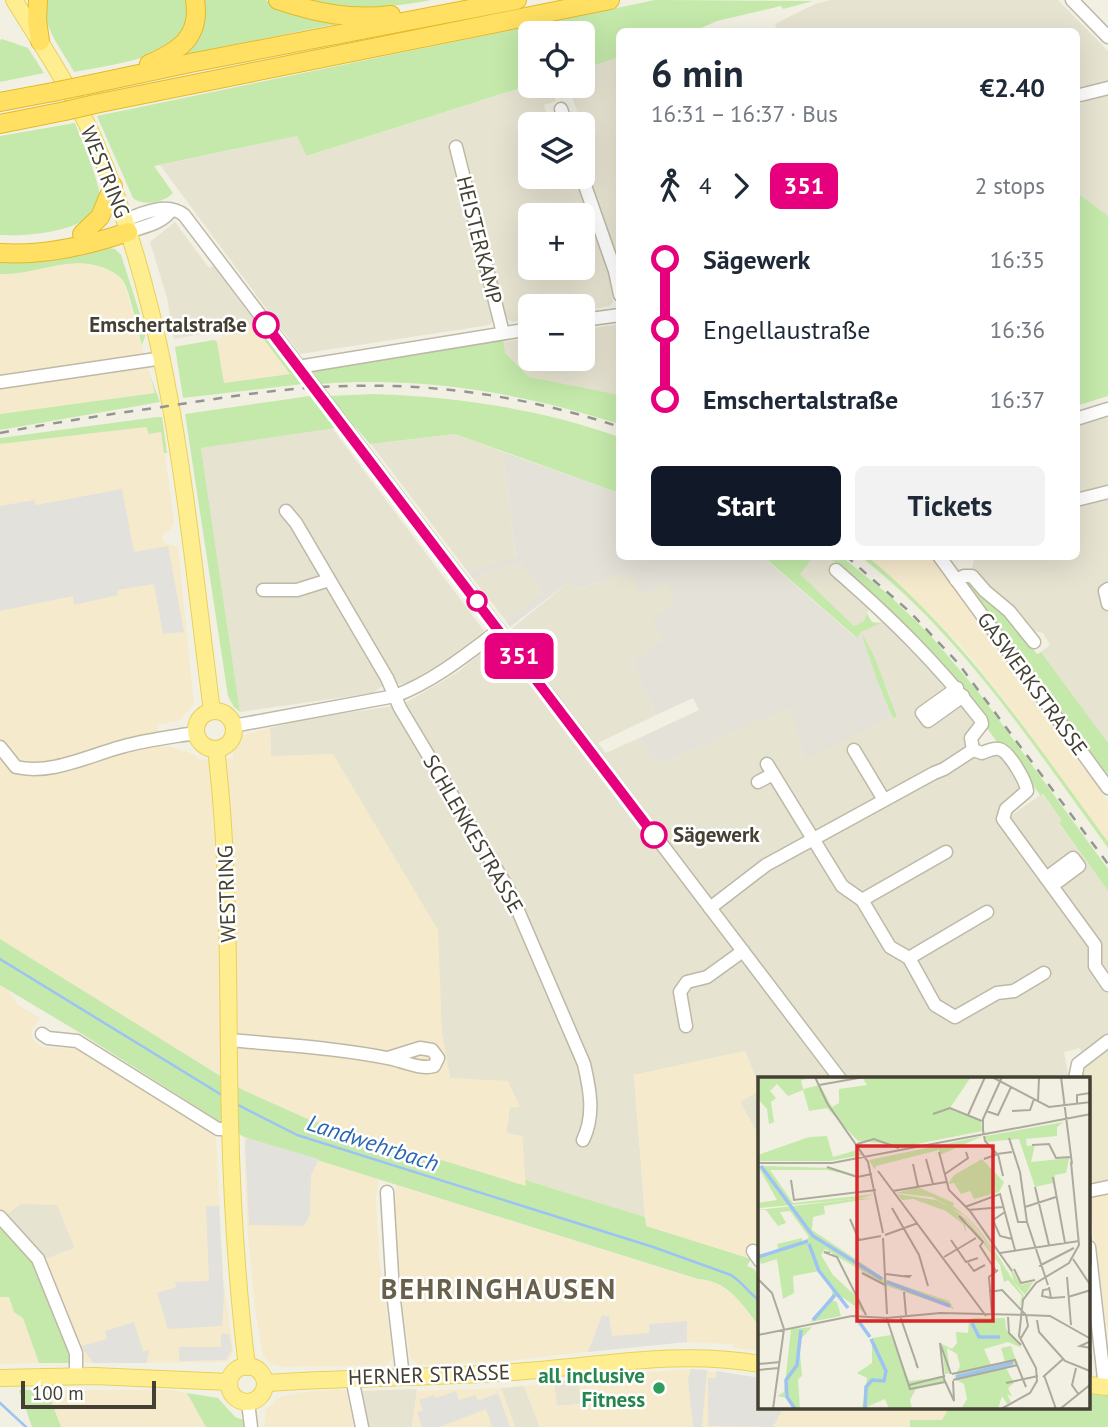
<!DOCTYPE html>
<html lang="en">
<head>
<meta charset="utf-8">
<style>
  :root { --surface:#fff; --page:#f2f2f3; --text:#1f2937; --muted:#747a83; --accent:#111827 }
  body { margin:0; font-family:"PT Sans",sans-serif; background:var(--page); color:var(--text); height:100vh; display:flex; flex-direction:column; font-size:26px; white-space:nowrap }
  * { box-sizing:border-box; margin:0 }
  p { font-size:23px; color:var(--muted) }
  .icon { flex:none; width:38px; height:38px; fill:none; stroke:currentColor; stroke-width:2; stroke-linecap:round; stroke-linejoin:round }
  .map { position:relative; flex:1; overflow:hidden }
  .drawer { position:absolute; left:616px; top:28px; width:464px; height:532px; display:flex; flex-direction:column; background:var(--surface); border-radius:10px; box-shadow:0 7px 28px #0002 }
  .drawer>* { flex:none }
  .badge { padding:0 14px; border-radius:10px; font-size:24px; line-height:46px }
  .fabs { position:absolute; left:518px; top:21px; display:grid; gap:14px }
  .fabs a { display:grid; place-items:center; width:77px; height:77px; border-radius:10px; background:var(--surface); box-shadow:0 7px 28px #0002; font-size:35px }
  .scale { position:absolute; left:21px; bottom:18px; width:135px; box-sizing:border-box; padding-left:7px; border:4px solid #444033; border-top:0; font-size:19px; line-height:24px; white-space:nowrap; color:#444033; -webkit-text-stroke:5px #fff; paint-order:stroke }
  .map>.badge { position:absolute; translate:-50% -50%; box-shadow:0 0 0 4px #fff }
  .legs { display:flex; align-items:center; gap:10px; height:77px; padding:0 35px; font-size:23px }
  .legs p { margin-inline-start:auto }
  .head { display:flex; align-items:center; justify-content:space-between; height:119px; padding:0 35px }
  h1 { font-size:38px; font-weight:800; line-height:52px }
  .action { display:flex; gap:14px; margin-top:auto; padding:14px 35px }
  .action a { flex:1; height:80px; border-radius:10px; background:var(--accent); color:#fff; font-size:28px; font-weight:800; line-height:80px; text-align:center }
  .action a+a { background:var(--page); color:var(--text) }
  ul { padding:0 35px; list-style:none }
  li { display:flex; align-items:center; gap:24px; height:70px; font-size:26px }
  li i { display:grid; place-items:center; width:10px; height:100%; margin:0 9px; background:currentColor }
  li i::after { content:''; width:18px; height:18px; margin:-9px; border:5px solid; border-radius:50%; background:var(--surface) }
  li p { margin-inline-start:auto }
  li:first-child i { background:linear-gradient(#0000 50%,currentColor 0) }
  li:last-child i { background:linear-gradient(currentColor 50%,#0000 0) }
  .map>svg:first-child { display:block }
</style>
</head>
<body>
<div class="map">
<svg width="1108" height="1427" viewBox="0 0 1108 1427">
  <rect width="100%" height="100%" fill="#f2f0e3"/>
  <g fill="#e7e3d1" fill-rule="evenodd">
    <polygon points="831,0 1058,0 1108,51 1108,84 1076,93 1076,32 778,32 775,24 815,4"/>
    <polygon points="619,57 620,57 619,264 583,156 583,124 573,124 577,111 572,96 560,99 555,86 583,86 583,69"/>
    <path d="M530,85L551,86L556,101L544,105L548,119L554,124H530V177H575L609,274L613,302L610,306L583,311V306H530V319L512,322L506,318L493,321L490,325L300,354L160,165L297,136L308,156ZM530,215H583V268H530Z"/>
    <polygon points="1108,93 1108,216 1076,192 1076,110 1085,99"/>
    <polygon points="175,222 209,268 213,266 257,324 174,339 167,298 150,242"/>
    <polygon points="619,324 619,396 528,377 504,353 503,342 530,338 530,359 583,359 583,330"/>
    <polygon points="1108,416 1108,743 1041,652 1050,645 1043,633 1030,630 992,591 972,567 974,560 971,557 1076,556 1076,426"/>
    <polygon points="332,428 484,631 448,659 407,683 381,687 373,693 240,712 201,448"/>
    <polygon points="455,434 503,452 516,558 468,572 371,444"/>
    <polygon points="813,557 827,557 838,565 869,605 867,616 863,622 854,626 799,573"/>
    <polygon points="521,563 543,592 506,621 474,580 483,574"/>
    <polygon points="631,572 667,582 675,603 662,640 632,663 656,715 598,743 606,753 639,738 659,764 790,706 805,759 892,717 893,719 897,716 888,691 861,632 883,621 889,621 976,722 969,732 982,757 993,754 1001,754 1022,786 1002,803 1010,816 1042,794 1062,821 1059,824 1108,891 1108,1034 1083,1053 1079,1048 1064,1052 1069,1079 760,1079 760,1088 745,1051 634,1075 645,1217 525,1180 522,1136 506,1133 510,1106 519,1107 450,1078 442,1034 271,756 270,728 315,717 388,707 407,702 458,672 570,581 575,590"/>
    <polygon points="760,1090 760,1138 740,1102"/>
    <polygon points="20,1204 57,1204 75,1248 43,1260 5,1216"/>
    <polygon points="572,1379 578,1380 581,1404 557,1406 554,1383"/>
    <polygon points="524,1386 540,1427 515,1427 501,1388"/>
    <polygon points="417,1389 412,1427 368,1427 360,1391"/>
  </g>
  <g fill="#f6eacd">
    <polygon points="88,262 114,272 124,282 155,393 0,414 0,274 14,274 64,263"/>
    <polygon points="253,325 290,374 224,383 217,342 214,340 222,339 221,331"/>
    <polygon points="146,427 149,434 162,432 174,520 171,529 162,536 164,543 178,547 194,704 180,720 157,725 160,747 168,746 193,754 201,760 233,758 233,751 243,735 270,728 271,756 333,754 438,930 442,1034 450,1078 508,1081 520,1107 510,1107 506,1133 522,1136 526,1187 310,1120 243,1090 0,939 0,444"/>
    <polygon points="868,557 932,557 938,565 985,634 1086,772 1089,770 1103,789 1101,792 1108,802 1108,842 1009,706 964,649 913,597"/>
    <polygon points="0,985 9,991 17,1004 40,1018 32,1030 32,1038 37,1044 44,1047 76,1049 84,1052 216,1137 223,1275 233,1350 231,1357 227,1362 86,1363 43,1260 75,1248 57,1205 20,1204 5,1216 0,1211"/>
    <polygon points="745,1051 760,1088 760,1090 740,1102 760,1138 760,1238 754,1243 746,1258 646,1226 634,1075"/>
    <polygon points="244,1137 379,1179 376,1198 379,1256 393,1358 386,1365 283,1367 271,1364 263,1356 255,1310 247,1226"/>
    <polygon points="396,1185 697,1279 714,1281 740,1301 759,1326 756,1351 733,1348 733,1344 672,1342 506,1361 418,1365 410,1358 401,1295 395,1211"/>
    <polygon points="1108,1193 1108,1337 1089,1201 1092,1196"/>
    <polygon points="0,1297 9,1297 14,1312 23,1318 39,1363 0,1364"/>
    <polygon points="691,1369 760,1378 760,1408 949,1409 942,1420 911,1420 910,1427 540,1427 524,1386 554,1383 557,1406 581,1404 578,1380 649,1372"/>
    <polygon points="501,1388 515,1427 412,1427 417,1391"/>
    <polygon points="339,1389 346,1391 354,1427 264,1427 266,1410 279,1397 303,1392"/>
    <polygon points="47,1390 171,1390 187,1393 206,1427 61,1427"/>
  </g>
  <polygon fill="#e4e1d8" points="503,452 619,493 620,556 763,557 856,638 861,632 876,678 892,717 805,760 790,707 659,764 639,738 699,710 693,698 656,715 632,663 662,640 652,618 675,603 667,583 641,595 631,572 574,590 570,581 510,627 506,621 543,592 521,563 483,574 474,580 468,572 516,557"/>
  <polygon fill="#ece8cc" points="1108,1046 1108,1181 1089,1183 1089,1079 1078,1079 1082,1067"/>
  <g fill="#c4e9aa">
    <path d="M45,0H189C189,11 189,27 181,36C159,60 105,66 74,72C63,51 40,24 45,0Z"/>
    <polygon points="201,0 266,0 276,5 356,20 176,56"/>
    <path d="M303,0H431C384,9 350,10 303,0Z"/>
    <path d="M655,0L813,1L783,9L781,6L717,21L694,31L620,32L619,57L583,69V33H530V85L307,156L297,136L154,166L173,193C165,202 143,207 133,198L97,116Z"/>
    <polygon points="2,39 28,48 44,73 0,82 0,40"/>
    <path d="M75,123C81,139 103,189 100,202C93,232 23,237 0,235V136Z"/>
    <polygon points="1076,192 1108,216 1108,396 1076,406"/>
    <path d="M103,247L115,249L121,255L146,333L142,345C138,330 130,294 124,282C120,276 113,272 107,269C69,253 38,275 0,274V259Z"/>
    <polygon points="253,325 257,325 302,384 183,398 175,347 179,346 214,340 217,342 224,383 290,374"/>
    <path d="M503,339L505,353L529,377L619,395V424C523,393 422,376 321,384L313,372L315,370Z"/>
    <polygon points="150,375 160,402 0,430 0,414 155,393"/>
    <path d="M375,394C459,397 540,409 619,437V493L455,434L370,444L357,429L347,422L328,396Z"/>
    <polygon points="310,396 335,428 201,448 240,712 234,707 228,696 185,414"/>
    <polygon points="157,417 162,417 167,453 164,453 161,432 149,434 146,427 0,444 0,438"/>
    <polygon points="764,557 813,557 800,574 854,626 864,621 867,614 872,622 881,623 861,632 874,656 897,716 893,719 876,678 861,632 857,638"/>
    <polygon points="827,557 842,557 889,595 931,636 980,694 1108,869 1108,891 1059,823 1062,821 1043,794 1040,795 1003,744 997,742 987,728 987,722 837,564"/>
    <path d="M861,557H868C965,637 1034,741 1108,842V848C1033,745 963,637 861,557Z"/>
    <polygon points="966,578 1007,612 1037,654 1041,652 1108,743 1108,777 965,581"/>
    <path d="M0,939L243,1090L310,1120L526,1186L525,1180L645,1217L646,1226L751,1259L747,1266L754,1269L760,1277V1344H757L759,1326C743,1305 727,1280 698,1279L244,1137L82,1034L0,985Z"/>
    <polygon points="0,1224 30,1256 70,1349 69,1363 39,1363 23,1318 14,1312 9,1297 0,1297"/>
    <polygon points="19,1390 47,1390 61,1427 32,1427"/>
    <polygon points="187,1393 218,1398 235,1417 243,1420 244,1427 206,1427"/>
    <polygon points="1089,1394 1108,1396 1108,1427 910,1427 910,1420 942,1420 949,1408 1089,1408"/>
  </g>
  <g fill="#e3e1dc">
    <polygon points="122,489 134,552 168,546 184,632 163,634 154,584 118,590 118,595 74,605 73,596 0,611 0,506 34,500 36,505"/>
    <polygon points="247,1138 319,1159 311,1175 310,1215 304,1226 249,1225 245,1144"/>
    <polygon points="206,1206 219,1206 224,1297 222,1326 168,1329 157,1293 176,1287 175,1282 209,1281"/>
    <polygon points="602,1315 609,1316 612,1336 649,1333 649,1324 687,1321 687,1342 588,1352"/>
    <polygon points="134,1322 143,1351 149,1350 147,1363 93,1363 81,1346 107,1339 105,1331"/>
    <polygon points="221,1334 229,1334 232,1350 226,1360 179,1361 179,1347 221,1347"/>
    <polygon points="691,1369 707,1370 702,1427 693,1427 688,1379"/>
    <polygon points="716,1371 760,1378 760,1408 783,1408 773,1427 708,1426 708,1378 716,1378"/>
    <polygon points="456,1391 459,1400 475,1395 478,1401 498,1393 510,1427 492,1427 486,1409 440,1427 422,1427 417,1412 423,1410 419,1400 434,1395 436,1398"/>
  </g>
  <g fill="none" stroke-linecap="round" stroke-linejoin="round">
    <g stroke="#9cc3f3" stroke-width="2.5">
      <polyline points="0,959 225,1097"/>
      <path d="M236,1104L297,1135L653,1247L731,1275C742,1282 749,1293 760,1301"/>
      <polyline points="0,1403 26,1427"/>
    </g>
    <defs>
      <g id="minor">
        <polyline points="1072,0 1108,37"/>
        <polyline points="1076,96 1108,88"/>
        <polyline points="561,109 566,124"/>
        <polyline points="456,147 503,333"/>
        <polyline points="582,177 615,271 620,295"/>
        <path d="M124,220C143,214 166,201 184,215L840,1079"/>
        <path d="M128,232C142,227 164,223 171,210"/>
        <polyline points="583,320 620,315"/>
        <polyline points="298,367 530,329"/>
        <polyline points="0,382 163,358"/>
        <polyline points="1076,419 1108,409"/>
        <polyline points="1076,500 1108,492"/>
        <path d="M286,511L296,523L387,678L400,708L510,892L584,1064C590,1090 595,1115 583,1140"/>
        <polyline points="939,556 1108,788"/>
        <path d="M836,570C891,618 936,662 981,720L982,724L971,738L973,750L982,753C987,751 993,748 999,749C1009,751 1026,781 1027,791L1006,809L1003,819L1095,945V966L1108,985"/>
        <polyline points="956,580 964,576 972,576 985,591 1009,611 1034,642"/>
        <polyline points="1108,589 1105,591 1108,604"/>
        <polyline points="263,590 297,590 329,580"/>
        <polyline points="957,688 922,713 928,721 963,696"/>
        <path d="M233,726L395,696C434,681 466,655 499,630"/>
        <path d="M0,747L16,767C51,775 88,756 121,747C145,740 171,737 195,733"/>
        <polyline points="854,750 884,800"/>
        <polyline points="767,764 842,886 862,900 890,947 909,958 987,912"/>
        <polyline points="758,782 773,774"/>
        <polyline points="1046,878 1073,858 1079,866 1052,886"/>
        <polyline points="862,900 946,852"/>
        <polyline points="710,908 766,865 934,773 944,769 973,750"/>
        <polyline points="909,958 935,1005 955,1017 997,993 1014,991 1044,973"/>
        <polyline points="686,1026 680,992 687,982 707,977 743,951"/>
        <polyline points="42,1034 48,1038 77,1041 218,1129 230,1129"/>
        <path d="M230,1040C283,1045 339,1048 392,1059C405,1062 422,1070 434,1066L438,1058L432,1050L420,1048L388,1058"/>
        <polyline points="1075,1079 1078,1064 1108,1041"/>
        <polyline points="1089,1191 1108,1187"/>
        <polyline points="387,1192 393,1292 403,1377"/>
        <polyline points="0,1217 38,1259 76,1353 76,1375"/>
        <polyline points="1089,1247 1105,1387"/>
        <polyline points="753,1251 760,1261"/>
        <polyline points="352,1378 362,1427"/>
        <polyline points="248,1402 251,1427"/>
      </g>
      <g id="major">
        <path d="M14,0C42,45 71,89 93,137C174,323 186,513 212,711"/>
        <circle cx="215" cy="730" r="19"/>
        <path d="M216,749C231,873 227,997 230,1122C232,1204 237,1285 247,1367"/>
        <circle cx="247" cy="1384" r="18"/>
        <polyline points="0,1378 94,1376 229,1382"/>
        <path d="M265,1383C352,1377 439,1378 526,1371C605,1365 681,1350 760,1364"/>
        <polyline points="1089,1385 1108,1387"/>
      </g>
      <g id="highway">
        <polyline points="38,0 37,20 40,41"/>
        <path d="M278,0C316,13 351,20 391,15"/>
        <path d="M149,64C179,51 201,37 195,0"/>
        <polyline points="87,85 195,62 517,0"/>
        <polyline points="0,102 53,92"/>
        <polyline points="95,104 610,0"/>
        <polyline points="0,124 65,111"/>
        <polyline points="82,234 100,217 113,186"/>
        <path d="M0,253C43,256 87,246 128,232"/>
      </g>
    </defs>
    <use href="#minor" stroke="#beb9a6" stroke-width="15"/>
    <use href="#major" stroke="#e8d15b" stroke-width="18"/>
    <use href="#highway" stroke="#e3b92c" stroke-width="20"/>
    <use href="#minor" stroke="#fff" stroke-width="12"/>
    <use href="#major" stroke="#ffee90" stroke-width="16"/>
    <use href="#highway" stroke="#ffe062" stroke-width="18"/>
    <g stroke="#949494" stroke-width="2.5" stroke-dasharray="9 9" stroke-linecap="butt">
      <path d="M0,433C56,422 112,414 168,406C228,397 287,387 348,386C440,383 532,398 620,427"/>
      <polyline points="846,556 910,612 958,663 1108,864"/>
    </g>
    <defs>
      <g id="highway-bridge">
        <polyline points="53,92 87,85"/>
        <polyline points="65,111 95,104"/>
      </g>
    </defs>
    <use href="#highway-bridge" stroke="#e3b92c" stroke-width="20" stroke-linecap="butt"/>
    <use href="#highway-bridge" stroke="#ffe062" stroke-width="18"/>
  </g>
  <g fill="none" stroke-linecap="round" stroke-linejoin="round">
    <defs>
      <polyline id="line-1" points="266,325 654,835"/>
    </defs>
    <use href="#line-1" stroke="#fff" stroke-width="16"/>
    <use href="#line-1" stroke="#e6007e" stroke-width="10"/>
  </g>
  <g fill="#fff" stroke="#e6007e" stroke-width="3.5">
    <circle cx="266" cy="325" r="12"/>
    <circle cx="477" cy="601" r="9"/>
    <circle cx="654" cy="835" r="12"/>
  </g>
  <circle fill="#2e9e5b" stroke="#fff" stroke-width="2.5" cx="659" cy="1388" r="7"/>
  <g text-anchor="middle" stroke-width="5" stroke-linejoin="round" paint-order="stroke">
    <g font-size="21" fill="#444033" stroke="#fff">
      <text transform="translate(105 172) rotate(68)" y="7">WESTRING</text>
      <text transform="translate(479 240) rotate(76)" y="7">HEISTERKAMP</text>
      <text transform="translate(1032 684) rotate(54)" y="7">GASWERKSTRASSE</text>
      <text transform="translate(473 834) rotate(60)" y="7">SCHLENKESTRASSE</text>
      <text transform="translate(227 894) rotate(-92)" y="7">WESTRING</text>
      <text transform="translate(429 1375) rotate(-2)" y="7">HERNER STRASSE</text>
    </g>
    <g font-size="21" font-weight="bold" fill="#444033" stroke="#fff" text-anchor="end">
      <text x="247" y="332">Emschertalstraße</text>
      <text x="673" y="842" text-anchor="start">Sägewerk</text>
    </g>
    <g font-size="21" font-weight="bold" fill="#27864d" stroke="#fff" text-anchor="end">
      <text x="645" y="1383">all inclusive<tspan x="645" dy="24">Fitness</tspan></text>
    </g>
    <g font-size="23" font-style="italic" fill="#2966b4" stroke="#fff">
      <text transform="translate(373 1143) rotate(18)" y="8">Landwehrbach</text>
    </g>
    <g font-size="28" font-weight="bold" letter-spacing="2" fill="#68604a" stroke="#fff">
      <text x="499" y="1299">BEHRINGHAUSEN</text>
    </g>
  </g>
  <g transform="translate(758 1077)">
    <rect width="332" height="332" fill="#f2f0e3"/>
    <path d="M0,0H50L43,4L45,12L62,8L74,30L81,26V12L109,8L104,0H213L192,31L223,44L224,54L149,69L100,64L69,31L51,34L45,13L30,19L19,7L12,14L18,21L13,25L16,45L11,47L9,32L0,22ZM306,45L299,50V59L268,62L269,69L277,68L273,85L311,81L308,96L297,98L295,106L277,110L261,62L228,65L227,59ZM69,59L75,80L99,73L104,78L72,84H0V78L51,60ZM225,59L182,78L181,73L118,89L117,93L111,83ZM224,82L246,105L241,115L216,122L212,114L203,117L196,106L190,107L196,98ZM0,89L75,91L112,102L69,93H12L35,126L117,117L100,122L116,121L66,129L67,137L55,140L54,153L129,203L191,224L196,232L129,209L67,172L63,178L75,198L102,223L107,236L84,220L90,231L79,217L74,223L79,225L83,239L52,245L73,222L75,212L61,194L35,199L36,216L25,222L19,182L3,187L0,178L21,173L19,167L44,161V167L51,160L32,134L22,135L28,146L20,149L8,133H0L97,122L0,131V126L19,123ZM160,110L196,126L195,129L209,140L221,153L242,182L256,205L250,185L263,208L275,205L267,218L255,204L222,156L207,139L174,120L138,116ZM139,117L178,123L195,132L208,142L222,158L266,219L261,232L264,219L250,203L246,205L242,188L209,145L197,139L207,145L208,157L205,147L188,134L155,122L144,123ZM101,240L114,261L133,258L151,304L186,300L187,305L158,312L152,323L154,332H131L127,322L104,332L109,301L99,296L114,286V261ZM215,241H247L248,252L264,271L250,265L226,272L233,288L247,285L243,271L253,269L259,286L248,291L256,306L250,311L254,320L249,317L253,325L249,327L244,319L240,332H203L209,322L206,307L196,302L202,289L199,277L189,271L192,296L187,297L184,267L194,272L199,266L198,255L210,256L211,243ZM54,250L41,264L44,299L40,302L42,332H36L29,321L19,319L26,315L33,252Z" fill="#c4e9aa"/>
    <path fill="none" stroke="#9cc3f3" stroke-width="3.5" d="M3,89L55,159L124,202M51,167L61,194L90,231M0,180L50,164M129,205L192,229M99,242L112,260M55,243L77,218M214,246L221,260H242M198,300L255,286M37,332L29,320L28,303L39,288L43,253M107,332L108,310L114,303L126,304L128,294L113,262"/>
    <path fill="none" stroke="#acaa9d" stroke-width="2" d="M57,0L69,26L110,85L125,156M234,0L291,30L333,25M244,0L225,42V53L227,64L239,77L254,75M303,0L314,87M61,8L106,0M280,25L281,0M319,27V18L332,16M228,34L240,38L253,10M254,34L272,33L276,22M175,37L192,31L224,44M210,38L227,0M251,61L262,95L269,145L290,208M99,67L116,62L141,71M274,68L291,67L298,81L313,80M181,75L191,113L212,134L254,194M168,82L175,107M226,82L240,77L245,99M0,86H74L333,37M155,87L160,110M69,90L99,100L114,97M120,94L228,239M187,97L210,81L208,75M295,100L307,166M33,103L36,123L118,113M251,108L260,145H269M277,110L291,168M135,114L188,105M207,130L242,117L257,173M267,130L298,120M134,131L161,178L170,209M210,133L245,130M247,135L235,143L242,159L254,162M201,139L225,165L222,169L238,194M92,142L101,163L123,159M127,158L160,146M333,159V188M125,161L129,237M193,163L208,185L220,181M72,176L66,175L79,180L108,238M242,176L321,164M186,180L218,161M315,182L333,209M210,186L216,194L227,188M281,189L316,171M256,192L263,206L277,203M104,196L127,208M128,197L151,200L152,199H146M309,200L313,248M0,202L14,216L26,252L15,332M291,210L293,221L307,220M291,212L285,213L284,219L293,221M146,215L148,238M231,215L244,213L268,238L292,239L333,262M310,220L333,213M234,238L231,200L240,193M142,239L160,291L158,287M250,240L251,256L263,268M129,242L152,312L187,305M279,243L281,255L307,284L332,294M0,258L94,239L129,241L182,236L268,238L270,249L263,261M333,264L322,269L333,271M333,277V299M0,287L22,285M318,291L314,308L321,318M0,293L21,291M193,297L182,266L186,302L196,324L195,304M194,297L257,283L268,310M286,298L298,332M285,300L305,282M195,303L260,288M254,305L248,306L280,299M151,308L187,299M243,332L272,316L279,304L278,291L261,259L265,223L278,206L311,186L321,168L313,85M302,332L333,307"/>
    <path fill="#d62828" fill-opacity="0.15" stroke="#d62828" stroke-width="3.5" d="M99,69H235V244H99Z"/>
    <rect width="332" height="332" fill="none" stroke="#444033" stroke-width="3.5"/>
  </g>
</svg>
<div class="fabs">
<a><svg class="icon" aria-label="locate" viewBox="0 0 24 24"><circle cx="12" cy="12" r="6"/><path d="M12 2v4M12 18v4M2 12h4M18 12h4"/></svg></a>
<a><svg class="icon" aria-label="layers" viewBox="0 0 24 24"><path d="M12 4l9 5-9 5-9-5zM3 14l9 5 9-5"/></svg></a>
<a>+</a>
<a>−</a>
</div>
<div class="scale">100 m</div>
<b class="badge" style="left:519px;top:656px;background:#e6007e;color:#fff">351</b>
<section class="drawer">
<div class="head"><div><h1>6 min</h1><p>16:31 – 16:37 · Bus</p></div><b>€2.40</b></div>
<div class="legs"><svg class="icon" aria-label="walk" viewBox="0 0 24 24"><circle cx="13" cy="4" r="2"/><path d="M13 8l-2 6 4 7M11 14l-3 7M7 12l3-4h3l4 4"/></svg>4<svg class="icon" aria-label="forward" viewBox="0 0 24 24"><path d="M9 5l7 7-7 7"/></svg><b class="badge" style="background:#e6007e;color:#fff">351</b><p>2 stops</p></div>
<ul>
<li><i style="color:#e6007e"></i><b>Sägewerk</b><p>16:35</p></li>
<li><i style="color:#e6007e"></i><span>Engellaustraße</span><p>16:36</p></li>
<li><i style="color:#e6007e"></i><b>Emschertalstraße</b><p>16:37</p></li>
</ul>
<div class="action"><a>Start</a><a>Tickets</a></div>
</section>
</div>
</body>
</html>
